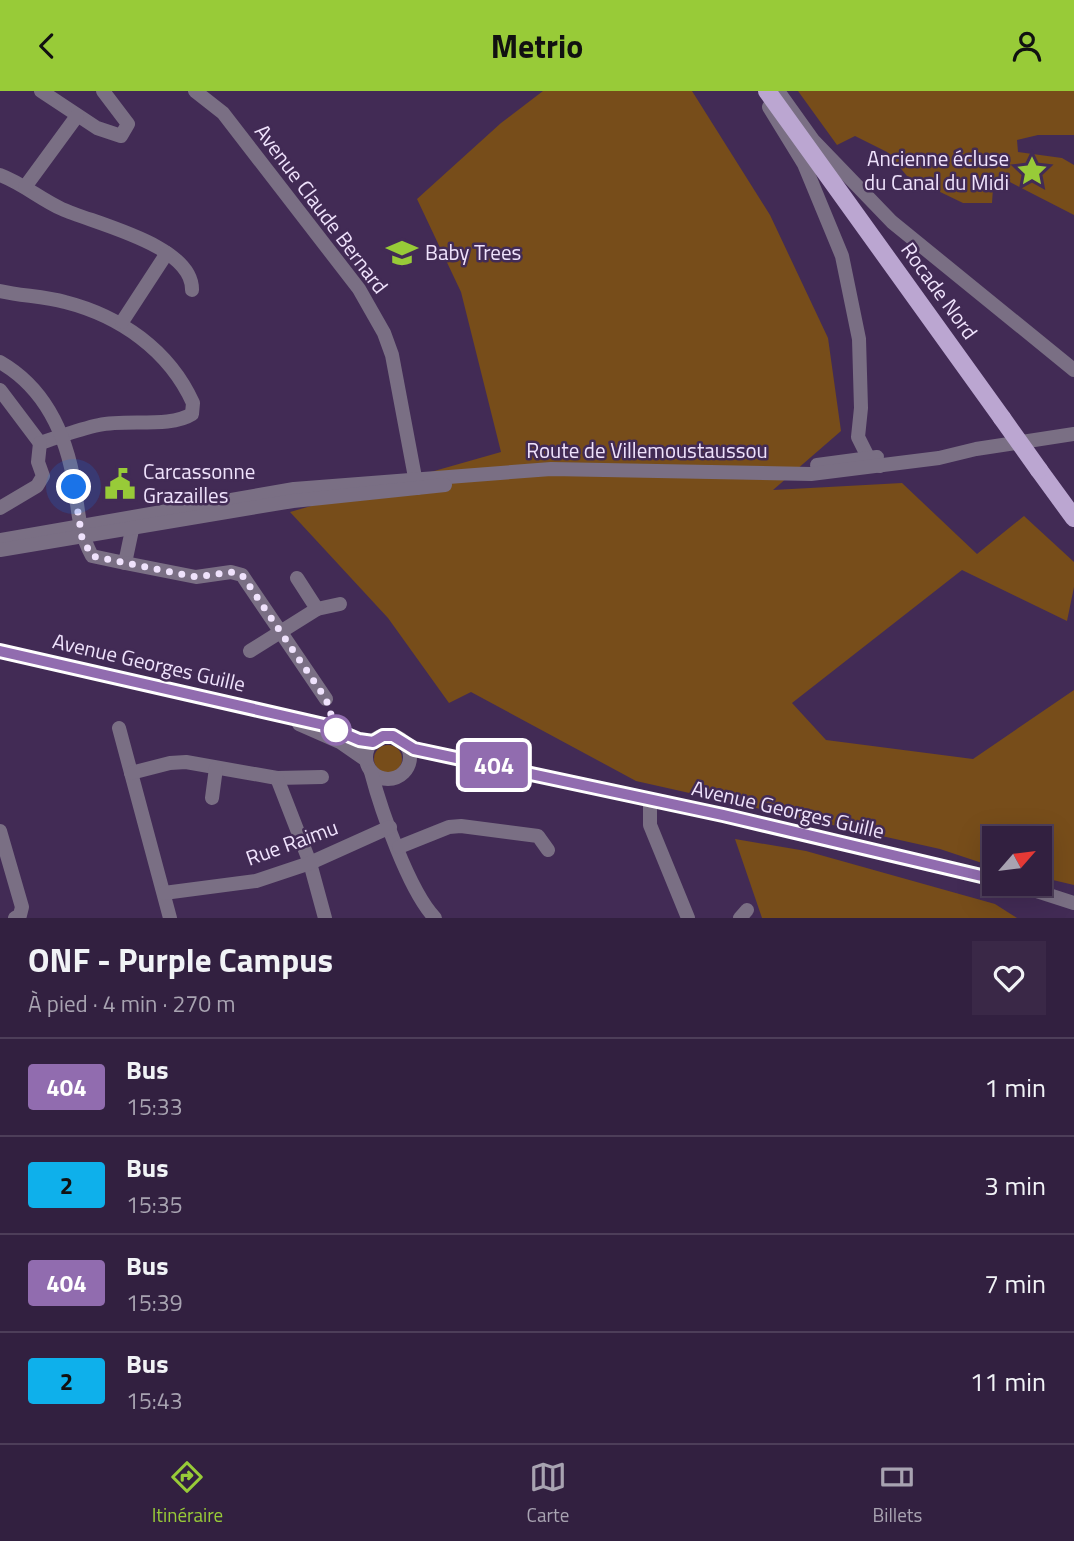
<!DOCTYPE html>
<html lang="fr">
<head>
<meta charset="utf-8">
<style>
  :root { --surface:#322040; --page:#3a2847; --text:#f1f3f6; --muted:#a8a3b1; --line:#4d3e59; --accent:#98cb38 }
  body { margin:0; font-family:"Titillium Web",sans-serif; background:var(--page); color:var(--text); height:100vh; display:flex; flex-direction:column; font-size:26px; white-space:nowrap }
  * { box-sizing:border-box; margin:0 }
  p { font-size:23px; color:var(--muted) }
  .icon { flex:none; width:38px; height:38px; fill:none; stroke:currentColor; stroke-width:2; stroke-linecap:round; stroke-linejoin:round }
  .map { position:relative; height:827px; overflow:hidden }
  .side { display:flex; flex-direction:column; background:var(--surface); flex:1 }
  .side>* { flex:none }
  .badge { padding:0 14px; border-radius:5px; font-size:24px; line-height:46px }
  .needle { width:46px; rotate:62deg }
  .tools { position:absolute; left:982px; top:735px; display:grid; gap:14px }
  .tools a { display:grid; place-items:center; width:70px; height:70px; border-radius:0px; background:var(--surface); box-shadow:0 7px 28px #0002,0 0 0 2px var(--line); font-size:35px }
  .you { position:absolute; width:35px; height:35px; margin:-18px; border:5px solid #fff; border-radius:50%; background:#1a73e8; box-shadow:0 0 0 10px #1a73e833 }
  .map>.badge { position:absolute; translate:-50% -50%; box-shadow:0 0 0 4px #fff }
  .round { display:grid; place-items:center; flex:none; width:74px; height:74px; border-radius:0px; background:var(--page) }
  .head { display:flex; align-items:center; justify-content:space-between; height:119px; padding:0 28px }
  h1 { font-size:33px; font-weight:700; line-height:52px }
  ul { padding:0; list-style:none }
  li { display:flex; align-items:center; gap:21px; height:98px; padding:0 28px; border-top:2px solid var(--line) }
  li div { flex:1 }
  li b { display:block; font-size:26px }
  li em { font-style:normal }
  li .badge { min-width:77px; font-weight:700; text-align:center }
  header { display:flex; justify-content:space-between; align-items:center; height:91px; padding:0 28px; background:var(--accent); color:#111; font-size:32px; font-weight:700 }
  .menu { display:flex; justify-content:space-around; align-items:center; height:98px; border-top:2px solid var(--line); background:var(--surface); font-size:19px; color:var(--muted) }
  .menu a { display:grid; justify-items:center; gap:4px }
  .menu .current { color:var(--accent) }
  .map>svg:first-child { display:block }
</style>
</head>
<body>
<header><svg class="icon" aria-label="back" viewBox="0 0 24 24"><path d="M15 5l-7 7 7 7"/></svg>Metrio<svg class="icon" aria-label="person" viewBox="0 0 24 24"><circle cx="12" cy="8" r="4"/><path d="M4 21q1-7 8-7t8 7"/></svg></header>
<div class="map">
<svg width="1074" height="827" viewBox="0 0 1074 827">
  <rect width="100%" height="100%" fill="#422b55"/>
  <g fill="#774d1a">
    <polygon points="543,0 692,0 770,124 828,247 841,340 773,399 902,392 977,463 1024,425 1074,471 1074,496 1067,530 962,479 792,612 826,649 973,668 1074,599 1074,794 1040,786 1040,747 994,747 994,776 940,758 636,690 471,601 449,612 388,527 290,421 501,361 461,201 417,108 501,32"/>
    <polygon points="798,0 1074,0 1074,44 1038,44 1017,49 1018,61 1062,67 1074,74 1074,124 1006,89 993,97 992,112 963,112 907,85 887,61 855,45 837,54"/>
    <circle cx="388" cy="668" r="14"/>
    <polygon points="735,748 806,760 995,813 1017,827 762,827"/>
  </g>
  <g fill="none" stroke-linecap="round" stroke-linejoin="round">
    <g stroke="#7a6f84" stroke-width="14">
      <polyline points="41,0 97,37 121,45 128,33 103,0"/>
      <polyline points="195,0 223,22 359,198 384,242 392,264 417,397"/>
      <polyline points="778,0 813,49 892,131 1074,279"/>
      <polyline points="769,16 804,73 842,165 859,248 861,317 858,346 869,368 880,375"/>
      <path d="M0,84C22,92 40,108 62,118C95,133 193,154 192,199"/>
      <polyline points="25,96 77,25"/>
      <path d="M0,200C21,205 44,205 65,211C120,225 169,259 193,312L192,323C170,337 127,328 99,334C79,338 59,346 40,352L0,299"/>
      <polyline points="122,231 167,162"/>
      <path d="M0,271C47,298 67,345 75,397C78,422 80,443 92,465L125,472L132,439L126,434"/>
      <polyline points="817,374 877,366"/>
      <polyline points="0,417 37,395 43,385 38,371 40,352"/>
      <polyline points="0,449 294,398 551,378 811,383 939,367 976,358 1074,343"/>
      <polyline points="0,459 293,410 445,394"/>
      <polyline points="125,472 196,486 231,481 242,484 326,608"/>
      <polyline points="317,518 340,513"/>
      <polyline points="0,560 324,634 359,649 373,651"/>
      <polyline points="250,560 317,518 297,487"/>
      <polyline points="299,633 340,651 366,669"/>
      <polyline points="119,637 170,827"/>
      <circle cx="388" cy="666" r="22"/>
      <polyline points="407,656 723,724 994,788"/>
      <path d="M371,681C381,719 409,800 435,827"/>
      <polyline points="131,682 170,672 186,671 277,687 322,686"/>
      <polyline points="277,687 310,772 325,827"/>
      <polyline points="212,707 216,677"/>
      <polyline points="650,708 650,734 688,827"/>
      <polyline points="0,740 22,816 20,824 15,827"/>
      <polyline points="399,756 449,736 461,735 538,745 548,759"/>
      <polyline points="1015,793 1074,812"/>
      <polyline points="164,802 256,790 310,772 390,736"/>
      <polyline points="740,827 747,819"/>
    </g>
    <g stroke="#bba6d1" stroke-width="18">
      <polyline points="767,0 1002,327"/>
      <polyline points="1039,379 1074,427"/>
    </g>
    <polyline stroke="#bba6d1" stroke-width="18" points="1002,327 1039,379"/>
  </g>
  <g fill="none" stroke-linecap="round" stroke-linejoin="round">
    <defs>
      <polyline id="line" points="0,560 324,634 359,649 373,651 383,645 393,645 414,658 723,724 994,788"/>
    </defs>
    <use href="#line" stroke="#fff" stroke-width="16"/>
    <use href="#line" stroke="#916caf" stroke-width="10"/>
    <polyline stroke="#efe2fc" stroke-width="7" stroke-dasharray="0 12.6" points="74,396 82,447 92,465 196,486 231,481 242,484 326,608 336,639"/>
  </g>
  <defs>
    <symbol id="sight-bare" viewBox="-9 -9 18 18"><path d="M0-6L1.8-2.2L6-1.7L2.9 1.2L3.7 5.4L0 3.3L-3.7 5.4L-2.9 1.2L-6-1.7L-1.8-2.2Z" fill="#98cb38" stroke="#422b55" stroke-width="2.5" paint-order="stroke"/></symbol>
    <symbol id="school-bare" viewBox="-9 -9 18 18"><path d="M0-5L7-2L0 1L-7-2ZM-4 1L0 2.5L4 1V4Q0 6-4 4Z" fill="#98cb38" stroke="#422b55" stroke-width="2.5" paint-order="stroke"/></symbol>
    <symbol id="civic-bare" viewBox="-9 -9 18 18"><path d="M-.6-6.5H3V-4.5H.6V-3L4-1V1h2V6H-6V1h2V-1L-.6-3ZM-1.2 2.5V6h2.4V2.5Z" fill="#98cb38" stroke="#422b55" stroke-width="2.5" paint-order="stroke"/></symbol>
  </defs>
  <g fill-rule="evenodd">
    <use href="#sight-bare" x="1010" y="58" width="44" height="44"/>
    <use href="#school-bare" x="380" y="140" width="44" height="44"/>
    <use href="#civic-bare" x="98" y="371" width="44" height="44"/>
  </g>
  <circle fill="#fff" stroke="#916caf" stroke-width="3.5" cx="336" cy="639" r="14"/>
  <g text-anchor="middle" stroke-width="5" stroke-linejoin="round" paint-order="stroke">
    <g font-size="21" fill="#efe2fc" stroke="#422b55" text-anchor="start">
      <text x="1009" y="75" text-anchor="end">Ancienne écluse<tspan x="1009" dy="24">du Canal du Midi</tspan></text>
      <text x="425" y="169">Baby Trees</text>
      <text x="143" y="388">Carcassonne<tspan x="143" dy="24">Grazailles</tspan></text>
    </g>
    <g font-size="21" fill="#efe2fc" stroke="#422b55">
      <text transform="translate(321 118) rotate(53)" y="7">Avenue Claude Bernard</text>
      <text transform="translate(939 200) rotate(54)" y="7">Rocade Nord</text>
      <text x="647" y="367">Route de Villemoustaussou</text>
      <text transform="translate(149 572) rotate(13)" y="7">Avenue Georges Guille</text>
      <text transform="translate(788 719) rotate(13)" y="7">Avenue Georges Guille</text>
      <text transform="translate(292 752) rotate(-20)" y="7">Rue Raimu</text>
    </g>
  </g>
</svg>
<div class="tools">
<a><svg class="needle" viewBox="-14 -14 28 28"><path d="M0-13l5 13h-10z" fill="#e53935"/><path d="M0 13l5-13h-10z" fill="#a8a3b1"/></svg></a>
</div>
<div class="you" style="left:74px;top:396px"></div>
<b class="badge" style="left:494px;top:674px;background:#916caf;color:#fff">404</b>
</div>
<section class="side">
<div class="head"><div><h1>ONF - Purple Campus</h1><p>À pied · 4 min · 270 m</p></div><a class="round"><svg class="icon" aria-label="heart" viewBox="0 0 24 24"><path d="M12 20l-8-8c-3-5 5-10 8-4 3-6 11-1 8 4z"/></svg></a></div>
<ul>
<li><span class="badge" style="background:#916caf;color:#fff">404</span><div><b>Bus</b><p>15:33</p></div><em>1 min</em></li>
<li><span class="badge" style="background:#0eb0eb;color:#111">2</span><div><b>Bus</b><p>15:35</p></div><em>3 min</em></li>
<li><span class="badge" style="background:#916caf;color:#fff">404</span><div><b>Bus</b><p>15:39</p></div><em>7 min</em></li>
<li><span class="badge" style="background:#0eb0eb;color:#111">2</span><div><b>Bus</b><p>15:43</p></div><em>11 min</em></li>
</ul>
</section>
<nav class="menu">
<a class="current"><svg class="icon" aria-label="directions" viewBox="0 0 24 24"><path d="M12 3l9 9-9 9-9-9zM9 14v-3h6M13 9l2 2-2 2"/></svg>Itinéraire</a>
<a><svg class="icon" aria-label="map" viewBox="0 0 24 24"><path d="M3 6l6-2 6 2 6-2v14l-6 2-6-2-6 2zM9 4v14M15 6v14"/></svg>Carte</a>
<a><svg class="icon" aria-label="tickets" viewBox="0 0 24 24"><path d="M3 7h18v10H3zM15 7v10"/></svg>Billets</a>
</nav>
</body>
</html>
